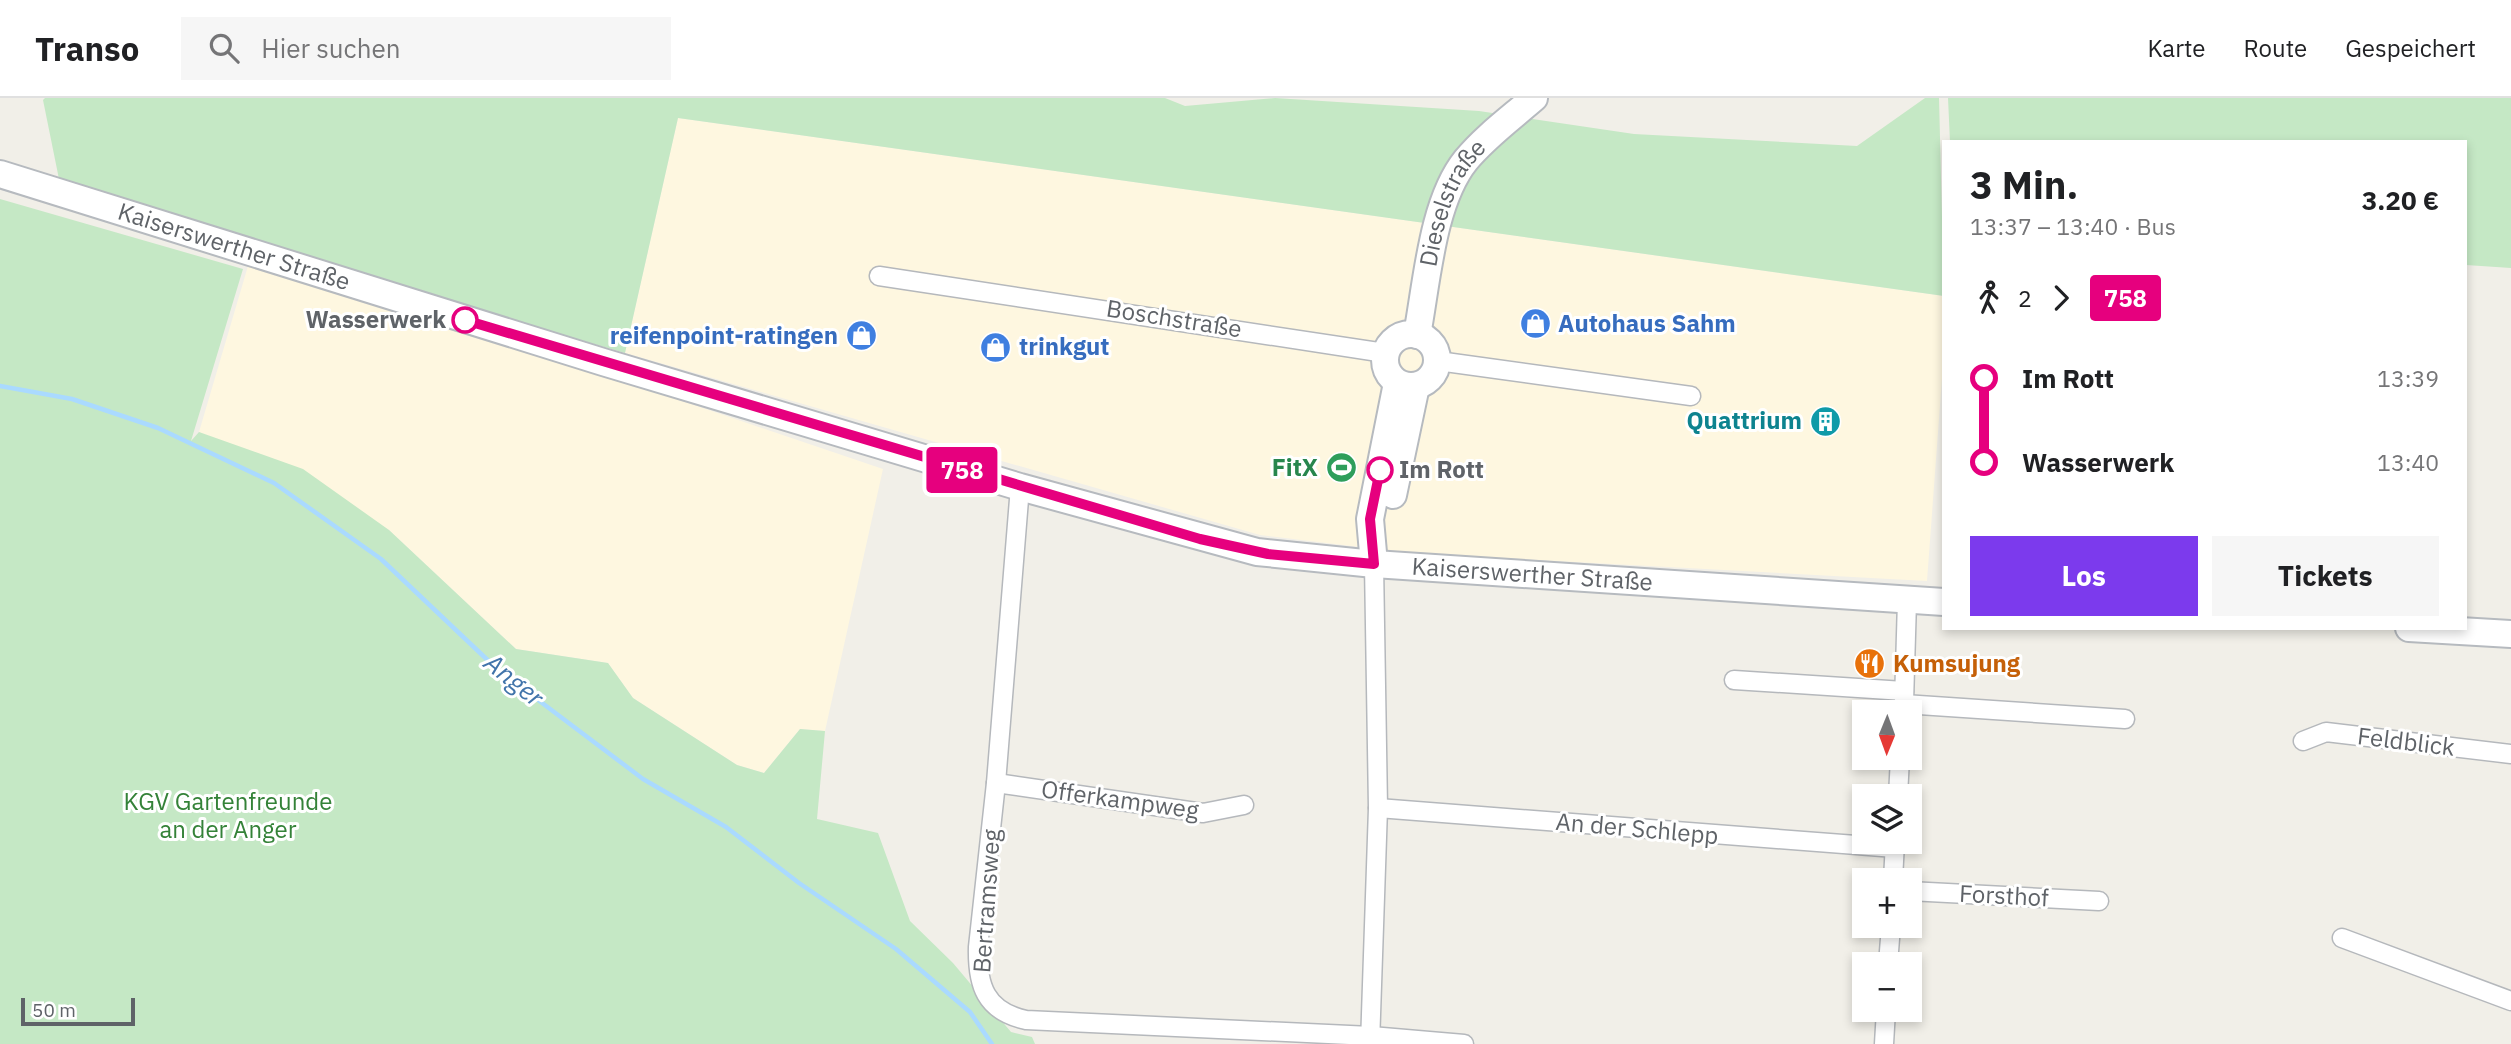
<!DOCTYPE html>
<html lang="de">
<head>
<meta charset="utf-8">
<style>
  :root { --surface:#fff; --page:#f6f6f6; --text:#202124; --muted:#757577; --line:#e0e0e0; --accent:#7c3aed }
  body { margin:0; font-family:"IBM Plex Sans",sans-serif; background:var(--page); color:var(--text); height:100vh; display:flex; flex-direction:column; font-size:26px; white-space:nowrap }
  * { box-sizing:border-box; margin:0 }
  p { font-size:23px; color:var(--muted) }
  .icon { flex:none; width:38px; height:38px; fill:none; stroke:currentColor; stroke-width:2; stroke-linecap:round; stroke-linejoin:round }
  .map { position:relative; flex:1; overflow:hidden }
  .details { position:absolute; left:1942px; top:42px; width:525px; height:490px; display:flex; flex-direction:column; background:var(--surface); border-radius:0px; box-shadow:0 4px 10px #0003 }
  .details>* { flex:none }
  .badge { padding:0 14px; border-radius:5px; font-size:24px; line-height:46px }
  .needle { width:46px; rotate:181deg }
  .controls { position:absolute; left:1852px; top:602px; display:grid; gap:14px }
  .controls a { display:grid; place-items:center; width:70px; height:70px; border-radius:0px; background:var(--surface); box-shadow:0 4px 10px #0003; font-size:35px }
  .scale { position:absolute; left:21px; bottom:18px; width:114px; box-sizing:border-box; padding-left:7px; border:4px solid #5f6368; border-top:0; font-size:19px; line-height:24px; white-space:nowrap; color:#5f6368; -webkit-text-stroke:5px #fff; paint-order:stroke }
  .map>.badge { position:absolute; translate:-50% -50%; box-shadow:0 0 0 4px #fff }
  .legs { display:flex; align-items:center; gap:10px; height:77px; padding:0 28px; font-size:23px }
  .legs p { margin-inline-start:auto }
  .overview { display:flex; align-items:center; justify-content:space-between; height:119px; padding:0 28px }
  h1 { font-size:38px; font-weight:800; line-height:52px }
  .primary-button { display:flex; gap:14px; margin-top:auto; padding:14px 28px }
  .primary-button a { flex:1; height:80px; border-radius:0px; background:var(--accent); color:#fff; font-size:28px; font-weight:800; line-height:80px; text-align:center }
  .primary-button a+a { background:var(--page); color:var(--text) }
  ul { padding:0 28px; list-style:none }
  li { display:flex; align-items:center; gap:24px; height:84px; font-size:26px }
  li i { display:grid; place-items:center; width:10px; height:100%; margin:0 9px; background:currentColor }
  li i::after { content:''; width:18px; height:18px; margin:-9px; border:5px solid; border-radius:50%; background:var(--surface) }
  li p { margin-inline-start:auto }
  li:first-child i { background:linear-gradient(#0000 50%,currentColor 0) }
  li:last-child i { background:linear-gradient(currentColor 50%,#0000 0) }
  header { display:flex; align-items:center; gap:42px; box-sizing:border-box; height:98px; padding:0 35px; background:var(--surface); border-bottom:2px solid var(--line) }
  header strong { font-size:33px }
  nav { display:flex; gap:38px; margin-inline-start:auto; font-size:24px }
  .search { width:490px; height:63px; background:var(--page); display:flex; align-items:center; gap:18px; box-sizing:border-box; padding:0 24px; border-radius:0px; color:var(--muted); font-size:26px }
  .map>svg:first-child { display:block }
</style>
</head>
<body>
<header>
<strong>Transo</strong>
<div class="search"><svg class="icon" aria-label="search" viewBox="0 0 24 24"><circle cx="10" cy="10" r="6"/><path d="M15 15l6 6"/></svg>Hier suchen</div>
<nav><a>Karte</a><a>Route</a><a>Gespeichert</a></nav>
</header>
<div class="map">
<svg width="2511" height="946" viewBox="0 0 2511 946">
  <rect width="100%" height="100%" fill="#f1efe8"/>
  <g fill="#fef7e0">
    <polygon points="678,20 1944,198 1944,253 1927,483 1410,455 1260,437 625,255"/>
    <polygon points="248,168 591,272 883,371 825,633 800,631 764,675 737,667 633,600 608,565 516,551 389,432 199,334"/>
  </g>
  <g fill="#c5e8c5">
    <polygon points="45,0 1165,0 1185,8 1275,0 1479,13 1634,36 1857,48 1925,0 1939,0 1944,198 678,20 625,255 61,91 43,2"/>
    <polygon points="1948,0 2511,0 2511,170 2466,167 2466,44 1950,44"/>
    <polygon points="0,101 243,171 191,343 199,334 303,371 389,432 516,551 608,565 633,600 737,667 764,675 800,631 825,633 817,721 878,735 910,823 953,865 1011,934 1032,939 1035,946 0,946"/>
  </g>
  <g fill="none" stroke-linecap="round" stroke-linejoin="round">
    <polyline stroke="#aadaff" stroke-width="4.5" points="0,288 72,301 158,330 274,385 381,461 497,571 643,681 726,729 799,785 896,851 970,914 992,946"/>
    <defs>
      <g id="street">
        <polyline points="879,178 1385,255"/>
        <polyline points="1438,263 1691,298"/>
        <path d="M1020,389L996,685L978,849C977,887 985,913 1026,922L1371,938L1464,946"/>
        <polyline points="1734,582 1904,593"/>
        <polyline points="1904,604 1907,503"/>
        <polyline points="1904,606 2125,621"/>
        <polyline points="2303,643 2326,634 2511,656"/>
        <polyline points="996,685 1203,715 1244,707"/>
        <polyline points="1898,698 1900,660"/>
        <polyline points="1378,710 1895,750"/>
        <polyline points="1893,782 1895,744"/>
        <polyline points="1909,793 2099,803"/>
        <polyline points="2342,840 2511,903"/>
        <polyline points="1888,866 1891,828"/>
        <polyline points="1370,946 1378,710 1374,466"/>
        <polyline points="1884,946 1886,912"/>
      </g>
      <g id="secondary">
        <path id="s1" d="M0,76L603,264L1020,389L1257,454L1374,466L1944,504"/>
        <circle cx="1411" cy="262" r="26"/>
        <path id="s2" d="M1417,237C1427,184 1432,104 1466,62C1486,38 1511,20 1534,0"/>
        <polyline points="1393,397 1416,288"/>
        <polyline points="1374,466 1370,421 1397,285"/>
        <polyline points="2409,530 2511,536"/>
      </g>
    </defs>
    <use href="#street" stroke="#b5b8bc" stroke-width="21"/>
    <use href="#secondary" stroke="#b6babf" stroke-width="30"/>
    <use href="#street" stroke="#fff" stroke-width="18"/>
    <use href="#secondary" stroke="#fff" stroke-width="26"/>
  </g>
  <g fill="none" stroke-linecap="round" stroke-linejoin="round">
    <defs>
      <polyline id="line-1" points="465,222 1200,441 1268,456 1374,466 1370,421 1380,372"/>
    </defs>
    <use href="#line-1" stroke="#fff" stroke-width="16"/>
    <use href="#line-1" stroke="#e6007e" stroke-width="10"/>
  </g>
  <defs>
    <symbol id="shop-disc" viewBox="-11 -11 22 22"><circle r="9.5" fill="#3f7fe0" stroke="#fff"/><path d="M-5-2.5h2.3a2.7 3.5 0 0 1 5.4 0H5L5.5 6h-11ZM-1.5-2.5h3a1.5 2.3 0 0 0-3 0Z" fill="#fff"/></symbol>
    <symbol id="building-disc" viewBox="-11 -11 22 22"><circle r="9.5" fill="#0f9aa8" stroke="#fff"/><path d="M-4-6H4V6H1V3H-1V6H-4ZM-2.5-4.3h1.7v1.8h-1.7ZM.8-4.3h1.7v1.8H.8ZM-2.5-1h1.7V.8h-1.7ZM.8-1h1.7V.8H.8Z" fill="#fff"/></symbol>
    <symbol id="stadium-disc" viewBox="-11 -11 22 22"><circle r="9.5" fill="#2e9e5b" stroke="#fff"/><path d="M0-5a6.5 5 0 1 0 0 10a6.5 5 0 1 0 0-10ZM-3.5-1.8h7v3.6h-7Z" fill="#fff"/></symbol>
    <symbol id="restaurant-disc" viewBox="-11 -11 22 22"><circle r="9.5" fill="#e8710a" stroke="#fff"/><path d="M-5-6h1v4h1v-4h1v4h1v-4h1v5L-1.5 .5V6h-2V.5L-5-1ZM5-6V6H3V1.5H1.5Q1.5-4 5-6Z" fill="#fff"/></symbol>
  </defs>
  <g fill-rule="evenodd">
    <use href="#shop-disc" x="1518" y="208" width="35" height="35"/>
    <use href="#shop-disc" x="844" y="220" width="35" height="35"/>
    <use href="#shop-disc" x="978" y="232" width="35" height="35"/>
    <use href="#building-disc" x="1808" y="306" width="35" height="35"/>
    <use href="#stadium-disc" x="1324" y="352" width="35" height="35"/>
    <use href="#restaurant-disc" x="1852" y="548" width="35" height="35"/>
  </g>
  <g fill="#fff" stroke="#e6007e" stroke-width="3.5">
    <circle cx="465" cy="222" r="12"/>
    <circle cx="1380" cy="372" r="12"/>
  </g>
  <g text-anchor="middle" stroke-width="6" stroke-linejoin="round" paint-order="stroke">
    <g font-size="24" fill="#5f6368" stroke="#fff">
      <text dy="8" stroke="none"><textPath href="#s2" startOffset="138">Dieselstraße</textPath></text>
      <text dy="8" stroke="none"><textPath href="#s1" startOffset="245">Kaiserswerther Straße</textPath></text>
      <text transform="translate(1174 221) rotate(9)" y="8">Boschstraße</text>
      <text dy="8" stroke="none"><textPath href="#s1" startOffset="1589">Kaiserswerther Straße</textPath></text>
      <text transform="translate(2406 644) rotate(7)" y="8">Feldblick</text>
      <text transform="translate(1120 702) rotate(8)" y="8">Offerkampweg</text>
      <text transform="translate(1637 731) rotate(5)" y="8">An der Schlepp</text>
      <text transform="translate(2004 798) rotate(3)" y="8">Forsthof</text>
      <text transform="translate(987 803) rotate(-86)" y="8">Bertramsweg</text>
    </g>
    <g font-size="24" font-weight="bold" fill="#5f6368" stroke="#fff" text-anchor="end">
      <text x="446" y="230">Wasserwerk</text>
      <text x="1399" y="380" text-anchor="start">Im Rott</text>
    </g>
    <g font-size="24" font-weight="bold" fill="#366cbe" stroke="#fff" text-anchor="start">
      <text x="1558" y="234">Autohaus Sahm</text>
      <text x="838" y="246" text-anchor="end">reifenpoint-ratingen</text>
      <text x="1019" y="257">trinkgut</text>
    </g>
    <g font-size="24" font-weight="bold" fill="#0d838f" stroke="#fff" text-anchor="end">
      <text x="1802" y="331">Quattrium</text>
    </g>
    <g font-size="24" font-weight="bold" fill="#27864d" stroke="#fff" text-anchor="end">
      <text x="1318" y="378">FitX</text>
    </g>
    <g font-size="24" font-weight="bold" fill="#c56008" stroke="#fff" text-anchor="start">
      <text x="1893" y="574">Kumsujung</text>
    </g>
    <g font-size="24" fill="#348238" stroke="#fff">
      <text x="228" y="712">KGV Gartenfreunde<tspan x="228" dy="28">an der Anger</tspan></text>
    </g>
    <g font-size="26" font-style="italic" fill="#4174aa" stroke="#fff">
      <text transform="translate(514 582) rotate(39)" y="9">Anger</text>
    </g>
  </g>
</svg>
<div class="controls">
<a><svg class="needle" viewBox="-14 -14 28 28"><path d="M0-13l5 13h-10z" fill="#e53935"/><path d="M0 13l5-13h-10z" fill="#757577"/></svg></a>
<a><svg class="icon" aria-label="layers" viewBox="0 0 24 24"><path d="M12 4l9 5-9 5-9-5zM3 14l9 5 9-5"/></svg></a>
<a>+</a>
<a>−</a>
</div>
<div class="scale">50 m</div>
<b class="badge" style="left:962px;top:372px;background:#e6007e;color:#fff">758</b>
<section class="details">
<div class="overview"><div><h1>3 Min.</h1><p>13:37 – 13:40 · Bus</p></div><b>3.20 €</b></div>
<div class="legs"><svg class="icon" aria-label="walk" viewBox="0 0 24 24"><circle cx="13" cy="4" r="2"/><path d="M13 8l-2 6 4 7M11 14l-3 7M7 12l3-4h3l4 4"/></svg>2<svg class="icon" aria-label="forward" viewBox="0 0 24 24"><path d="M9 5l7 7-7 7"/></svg><b class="badge" style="background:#e6007e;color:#fff">758</b></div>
<ul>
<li><i style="color:#e6007e"></i><b>Im Rott</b><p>13:39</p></li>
<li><i style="color:#e6007e"></i><b>Wasserwerk</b><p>13:40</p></li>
</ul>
<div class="primary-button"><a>Los</a><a>Tickets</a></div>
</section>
</div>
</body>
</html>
